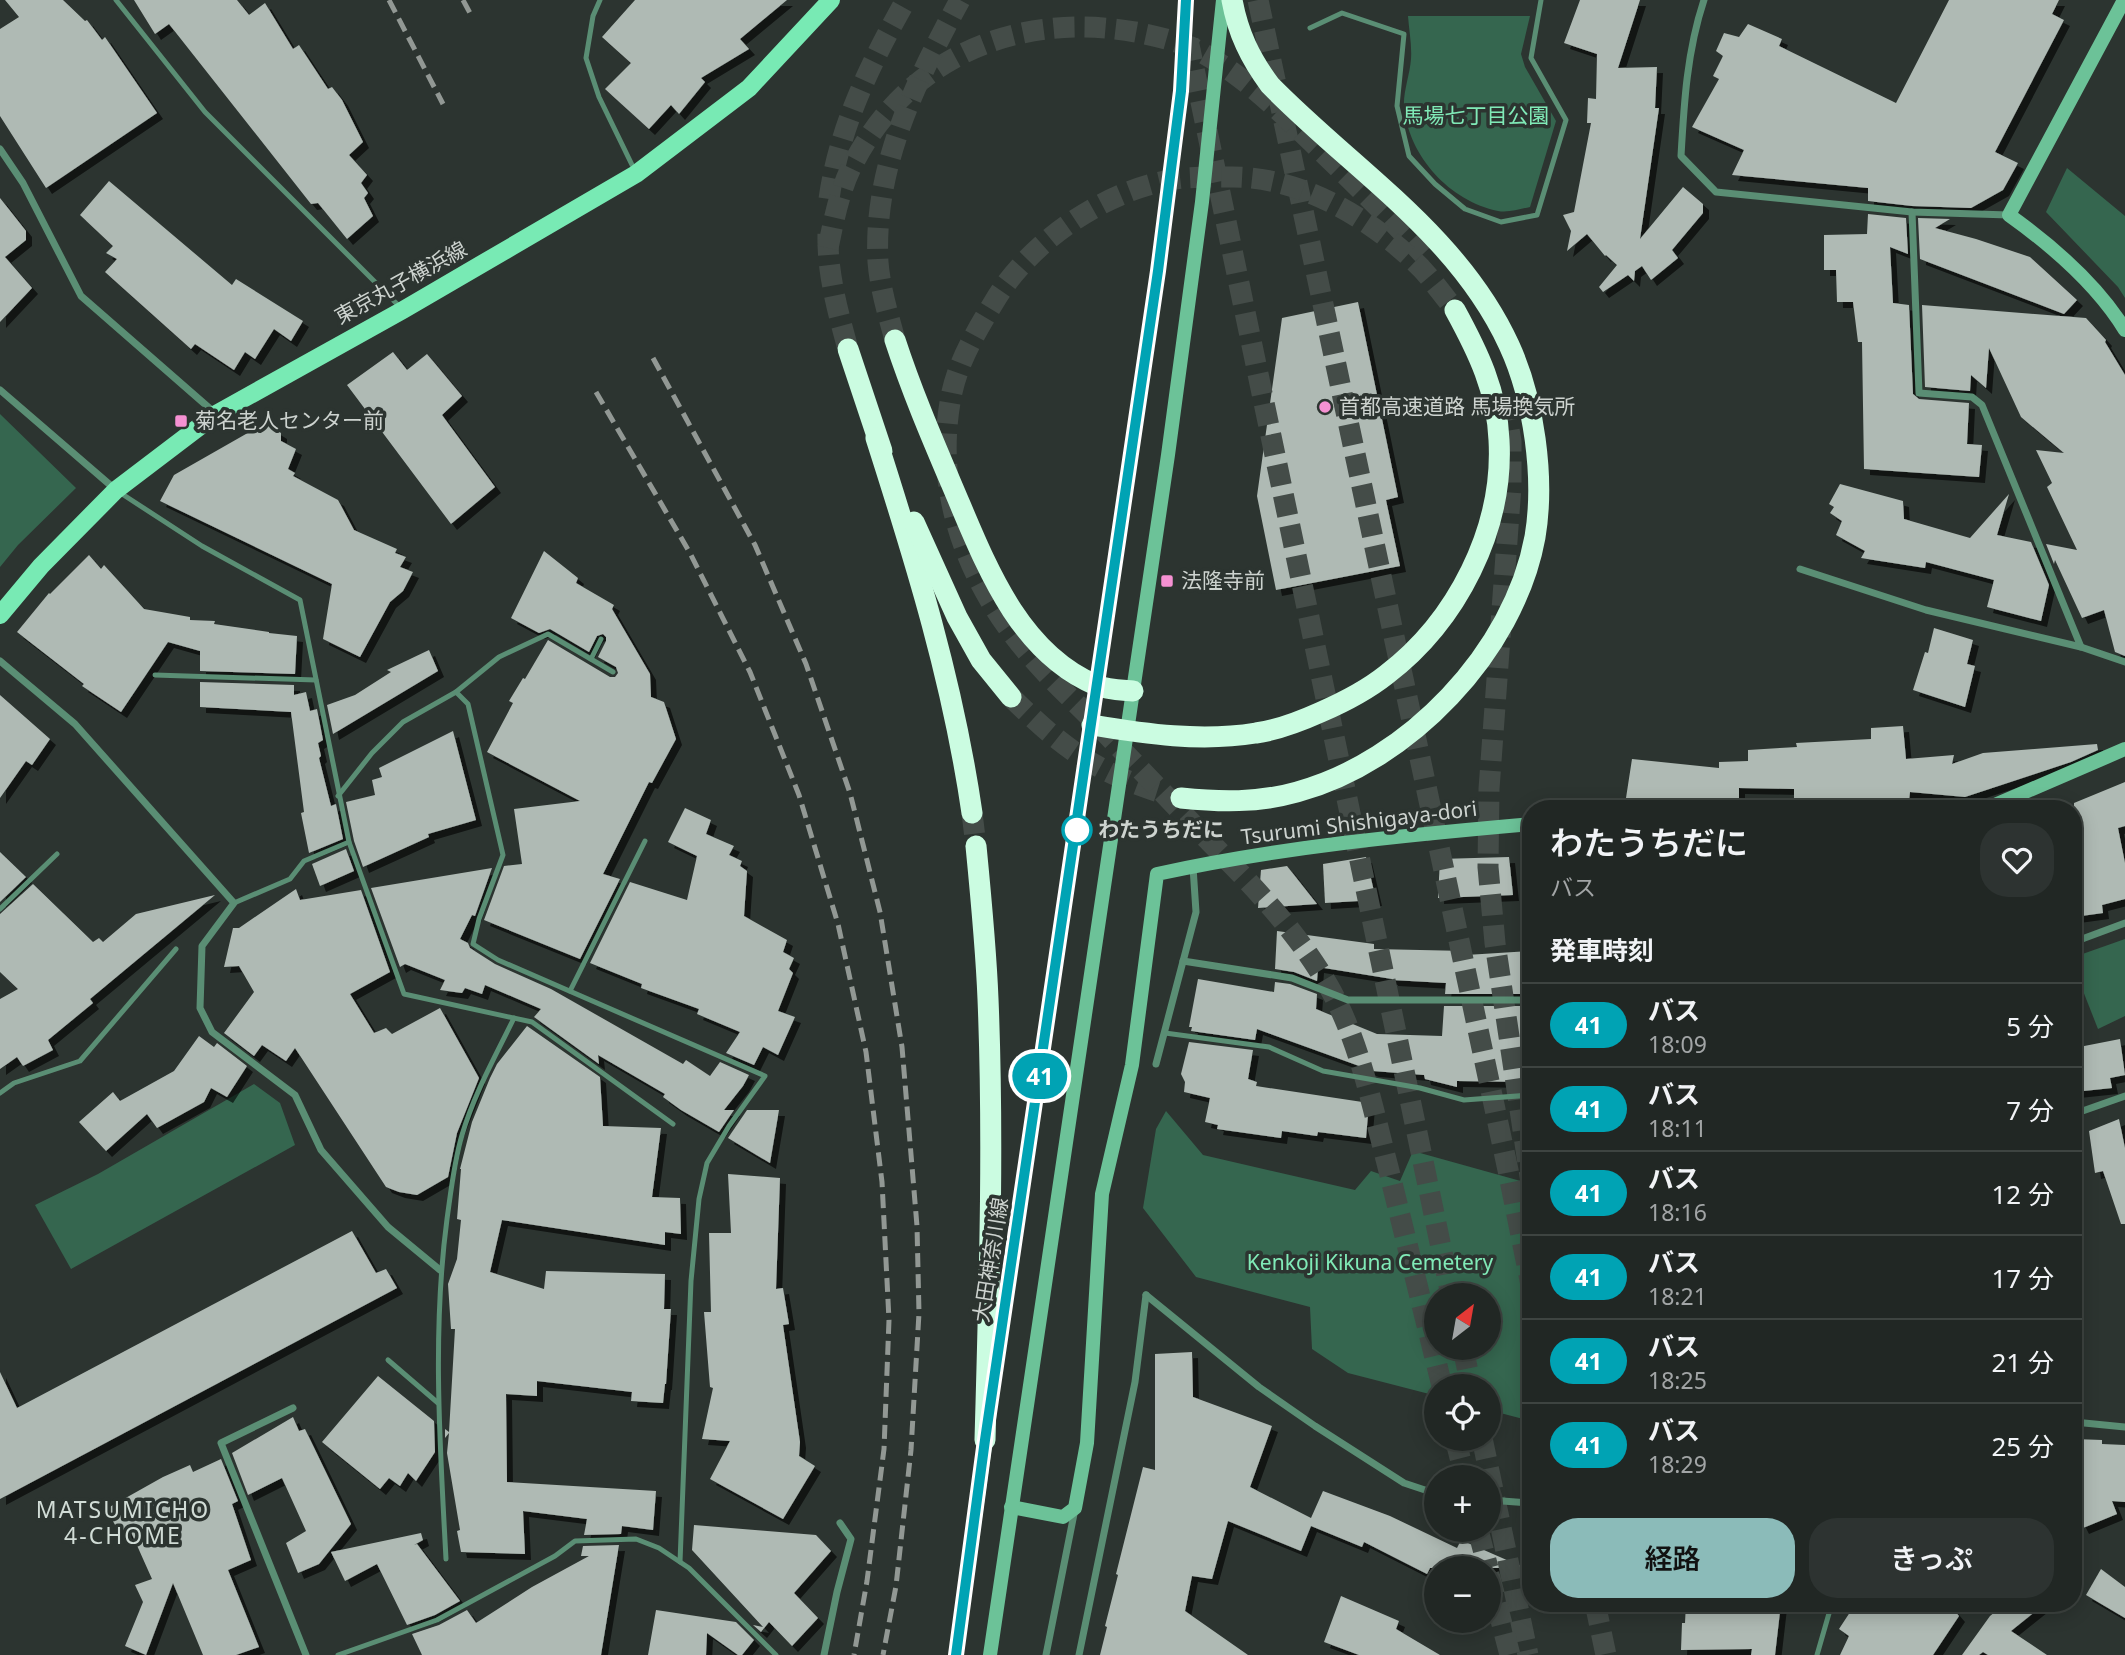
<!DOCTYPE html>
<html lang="ja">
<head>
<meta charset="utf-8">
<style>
  :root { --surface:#212724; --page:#2d3331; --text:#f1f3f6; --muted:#a2a5a6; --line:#3e4441; --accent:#8bbbb9 }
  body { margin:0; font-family:"Noto Sans","Noto Sans JP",sans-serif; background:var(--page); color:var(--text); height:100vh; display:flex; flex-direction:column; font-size:26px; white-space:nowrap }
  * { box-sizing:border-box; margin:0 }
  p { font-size:23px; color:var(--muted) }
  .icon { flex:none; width:38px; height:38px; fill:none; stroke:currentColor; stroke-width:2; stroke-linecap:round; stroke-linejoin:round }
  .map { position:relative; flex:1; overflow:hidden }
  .drawer { position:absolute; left:1522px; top:800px; width:560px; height:812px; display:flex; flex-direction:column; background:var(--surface); border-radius:28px; box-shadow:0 4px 18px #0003,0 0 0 2px var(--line) }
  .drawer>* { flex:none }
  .badge { padding:0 14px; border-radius:23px; font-size:24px; line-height:46px }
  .needle { width:46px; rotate:31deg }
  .tools { position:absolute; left:1424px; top:1283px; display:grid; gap:14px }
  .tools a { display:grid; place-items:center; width:77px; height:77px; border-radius:50%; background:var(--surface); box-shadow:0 4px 18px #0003,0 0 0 2px var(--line); font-size:35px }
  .map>.badge { position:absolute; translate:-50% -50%; box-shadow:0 0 0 4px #fff }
  h2 { padding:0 28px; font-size:26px; line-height:63px }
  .round { display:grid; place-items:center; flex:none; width:74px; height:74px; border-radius:28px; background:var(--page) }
  .headline { display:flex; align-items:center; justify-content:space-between; height:119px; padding:0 28px }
  h1 { font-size:33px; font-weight:600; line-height:52px }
  .cta { display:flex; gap:14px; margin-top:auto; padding:14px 28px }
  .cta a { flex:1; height:80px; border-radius:28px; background:var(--accent); color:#111; font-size:28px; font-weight:600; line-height:80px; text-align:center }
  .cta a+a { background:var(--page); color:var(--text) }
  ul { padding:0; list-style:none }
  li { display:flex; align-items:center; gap:21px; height:84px; padding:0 28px; border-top:2px solid var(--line) }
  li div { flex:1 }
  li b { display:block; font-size:26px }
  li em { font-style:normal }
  li .badge { min-width:77px; font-weight:700; text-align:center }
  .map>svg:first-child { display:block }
</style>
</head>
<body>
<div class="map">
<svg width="2125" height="1655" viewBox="0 0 2125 1655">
  <defs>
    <filter id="shadow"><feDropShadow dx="6" dy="6" stdDeviation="0" flood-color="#0009"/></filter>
  </defs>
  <rect width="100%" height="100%" fill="#2c3430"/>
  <g fill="#35664f" fill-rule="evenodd">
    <path d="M1408,16H1530L1521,54L1525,67L1556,121L1530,207C1520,209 1508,213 1498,211C1450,201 1409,157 1404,107C1403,92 1410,74 1411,59C1412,45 1409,30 1408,16Z"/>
    <polygon points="2067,168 2125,216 2125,298 2118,287 2046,212"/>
    <polygon points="0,414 76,488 18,545 0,567"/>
    <polygon points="2125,939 2125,1016 2098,1029 2074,968 2074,957"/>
    <polygon points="254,1084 280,1103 295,1145 71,1269 35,1205 98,1174"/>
    <path d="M1166,1111L1203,1155L1355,1190L1371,1171L1400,1181L1413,1151L1531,1184V1421L1489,1410V1386H1437V1396L1348,1373L1312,1349L1310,1307L1196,1277L1143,1208L1156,1129ZM1489,1295V1348H1437V1295Z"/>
  </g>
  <g fill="#afbab4" filter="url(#shadow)">
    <polygon points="5,0 63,0 85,21 87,20 102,40 105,37 157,113 46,188 0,116 0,29 19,17"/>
    <polygon points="134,0 237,0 249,15 265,3 293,49 299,45 328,89 332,87 342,100 363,142 349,155 367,175 361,183 368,193 364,198 373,216 347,239 318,203 311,204 169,24 155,34"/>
    <polygon points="635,0 787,0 740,39 749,49 701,78 705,82 679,114 671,105 649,129 605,89 631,63 602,37"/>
    <polygon points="1580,0 1640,0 1618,68 1657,67 1655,108 1659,108 1640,239 1683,187 1703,204 1703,213 1672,250 1678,258 1651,280 1642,266 1635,271 1634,281 1628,275 1603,292 1599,287 1617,265 1606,255 1605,256 1587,234 1567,251 1571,231 1563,215 1574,212 1591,123 1587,123 1588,98 1596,99 1597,54 1564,43"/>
    <polygon points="1949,0 2059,0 2052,14 2064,20 1995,152 2018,163 2003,190 1971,208 1912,206 1868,201 1868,188 1732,175 1744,150 1692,127 1719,79 1713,76 1723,56 1716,51 1724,33 1739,37 1748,24 1782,39 1779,46 1896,103"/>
    <polygon points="109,181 232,285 236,279 303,321 291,341 274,329 255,359 245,352 234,370 195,344 191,349 105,272 117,259 106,253 113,246 80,215"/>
    <polygon points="0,198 26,231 26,240 5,257 32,288 0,322"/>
    <polygon points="1868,214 1906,218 1908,254 1890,247 1893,303 1909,305 1913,394 1919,399 1969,403 1967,444 1982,445 1979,477 1864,469 1862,342 1858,342 1853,302 1837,302 1836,270 1824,270 1824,235 1867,234"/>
    <polygon points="1918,218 1950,219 1935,228 1976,239 2030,257 2077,300 2064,314 1920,259"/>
    <polygon points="1358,302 1398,497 1386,500 1400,566 1276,590 1257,496 1282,318"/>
    <polygon points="1922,305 2086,318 2106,340 2105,342 2125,375 2125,656 2115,652 2104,610 2082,618 2055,560 2054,564 2046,544 2077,550 2047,487 2052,483 2036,450 2064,453 2021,417 1989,348 1986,388 1971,375 1970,391 1925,387"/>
    <polygon points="393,352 407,370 427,354 462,396 442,415 495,487 451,524 347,385"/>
    <polygon points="265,423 281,433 281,441 296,449 288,469 295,473 293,476 338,500 354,530 397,549 395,553 406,557 400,567 413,572 403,591 390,602 360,657 323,639 332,584 160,501 174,475"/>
    <polygon points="1840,484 1903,501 1904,519 1970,538 2009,494 1997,535 2031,542 2049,585 2041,621 1987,607 1994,580 1926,562 1925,568 1861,558 1865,551 1836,535 1842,521 1830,513 1834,507 1829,504"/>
    <polygon points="544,551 578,578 576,583 614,605 612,609 650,674 651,697 664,702 676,739 652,783 649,782 603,874 620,879 580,959 484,920 504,866 522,864 514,809 580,801 487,752 513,703 509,701 523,678 525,679 548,640 610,677 615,677 618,673 616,667 598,657 606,641 606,637 603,634 597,636 589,652 550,629 539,633 511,618"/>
    <polygon points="89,555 101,569 104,565 144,609 190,617 190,620 215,621 214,624 269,632 269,633 297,636 295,674 200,671 200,651 168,642 121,712 82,686 84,684 17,632 49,593 50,594"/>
    <polygon points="1934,628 1973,640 1967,664 1975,666 1965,707 1913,690 1925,652 1928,653"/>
    <polygon points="429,650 438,671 333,734 327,705 355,695 391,672 387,670"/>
    <polygon points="200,682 294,685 294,695 306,692 310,711 317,709 323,740 318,743 321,756 319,758 331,806 336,804 343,839 309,853 301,813 304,812 291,712 200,707"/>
    <polygon points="0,695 50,739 32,765 26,761 0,798"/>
    <polygon points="1903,726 1906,759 1954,755 1952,764 1983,753 2097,744 2098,750 2071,762 1965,797 1910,792 1909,801 1859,808 1794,808 1794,789 1739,788 1739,801 1626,798 1632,759 1719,768 1719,762 1748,761 1748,750 1797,747 1796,743 1871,739 1871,728"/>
    <polygon points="453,731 476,820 428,834 429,837 363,867 354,841 346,802 375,795 372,780 382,777 379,768"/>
    <polygon points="2125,782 2125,826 2118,828 2125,863 2125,899 2102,905 2103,913 2074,917 2074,803"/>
    <polygon points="685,808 711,820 706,834 734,846 729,855 742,861 740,866 747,871 744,916 787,940 783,952 794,958 789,969 793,973 778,1011 795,1017 778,1055 763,1047 754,1065 726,1053 740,1032 697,1014 699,1009 641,988 642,984 590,963 630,882 687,900 697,856 668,842"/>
    <polygon points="346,849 354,871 320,886 312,864"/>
    <polygon points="0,852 26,877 0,902"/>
    <polygon points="1366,857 1376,900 1325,903 1323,864"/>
    <polygon points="1509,857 1513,895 1438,898 1440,859"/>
    <polygon points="1287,866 1317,904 1258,908 1261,870"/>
    <polygon points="492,868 475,916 472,915 460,939 468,943 470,948 495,964 551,989 683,1064 686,1060 710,1076 720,1062 749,1075 743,1086 724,1110 734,1110 719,1132 681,1110 663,1097 665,1094 598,1055 599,1064 534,1017 541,1009 485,985 482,994 465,988 462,993 440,990 445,980 405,964 400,967 371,888"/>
    <polygon points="33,884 93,942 99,938 103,942 136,914 215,895 90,999 93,1003 48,1040 53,1050 23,1066 17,1057 0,1069 0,999 18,989 0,972 0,914"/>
    <polygon points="296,889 300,900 361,890 390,972 350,994 374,1033 386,1028 392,1034 440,1008 479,1078 457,1133 448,1177 417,1195 399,1192 386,1187 295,1048 286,1061 262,1045 254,1056 224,1033 254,992 239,966 224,967 233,928 239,928"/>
    <polygon points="1277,931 1374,944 1374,949 1466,951 1466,955 1531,951 1531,977 1521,977 1523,994 1445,994 1446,983 1392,980 1392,979 1318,967 1317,981 1294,972 1275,969"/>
    <polygon points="1198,979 1274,992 1275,982 1290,984 1317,994 1316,1009 1377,1034 1442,1036 1444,1006 1525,1006 1529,1044 1531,1044 1531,1082 1457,1081 1457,1087 1425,1079 1424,1075 1373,1071 1257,1029 1255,1040 1191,1031 1192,1027 1189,1027"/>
    <polygon points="527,1026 600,1077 603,1126 661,1128 652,1197 680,1198 681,1234 665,1232 665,1245 502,1220 490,1272 544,1289 546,1271 665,1274 664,1309 671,1309 666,1384 665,1384 663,1403 631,1401 632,1392 537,1381 537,1396 506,1394 507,1482 656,1491 653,1530 622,1526 621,1534 584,1535 587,1519 523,1511 525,1554 461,1552 457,1531 460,1530 447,1453 449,1433 445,1438 445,1429 449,1432 455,1329 451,1329 448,1284 457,1259 461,1220 457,1219 461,1169 460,1169 472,1122 490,1078 497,1064"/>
    <polygon points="199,1036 214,1047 217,1043 247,1066 227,1097 211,1088 204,1102 157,1128 147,1114 106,1151 79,1122 113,1092 120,1101 174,1071"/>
    <polygon points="2120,1039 2125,1075 2110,1078 2112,1088 2074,1092 2074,1048"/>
    <polygon points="1189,1042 1253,1050 1248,1079 1257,1082 1256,1086 1369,1103 1366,1138 1318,1132 1317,1136 1282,1131 1281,1138 1217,1129 1218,1125 1205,1122 1210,1098 1184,1092 1185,1082 1181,1074"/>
    <polygon points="747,1110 779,1110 770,1163 728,1138"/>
    <polygon points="2119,1119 2125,1148 2125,1224 2121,1224 2103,1171 2095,1173 2089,1131"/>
    <polygon points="728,1174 780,1178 776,1289 783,1288 789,1324 783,1325 800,1442 799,1456 815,1466 783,1519 710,1479 730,1441 702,1439 713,1388 710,1387 704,1312 711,1312 709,1233 731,1233"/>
    <polygon points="352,1231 376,1273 386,1269 397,1288 0,1499 0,1372 17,1408"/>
    <polygon points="1192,1352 1193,1397 1272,1426 1250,1487 1311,1518 1323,1491 1390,1516 1457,1548 1461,1540 1525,1568 1430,1568 1427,1574 1364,1542 1362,1547 1311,1526 1301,1551 1228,1521 1212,1579 1192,1576 1185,1611 1248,1655 1100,1655 1107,1627 1105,1626 1118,1575 1116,1574 1143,1467 1155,1470 1155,1354"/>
    <polygon points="378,1376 434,1421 435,1452 416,1481 408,1473 400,1486 389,1478 380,1489 322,1442"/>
    <polygon points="293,1417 299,1431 305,1429 351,1524 319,1564 298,1573 286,1543 306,1531 282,1478 248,1495 232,1453"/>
    <polygon points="2074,1439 2102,1440 2102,1444 2125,1445 2125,1502 2112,1501 2117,1514 2083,1528 2074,1510"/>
    <polygon points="221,1459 238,1501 232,1504 251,1560 228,1570 259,1647 236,1655 203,1655 173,1583 146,1655 125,1646 143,1602 135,1585 152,1579 131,1532 122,1537 106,1509 163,1477 190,1465 193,1472"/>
    <polygon points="694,1525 816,1535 831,1551 794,1593 818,1618 792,1646 769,1622 761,1632 753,1625 763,1627 692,1550"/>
    <polygon points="421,1533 423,1540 414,1545 417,1544 460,1601 435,1615 407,1625 377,1564 345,1581 331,1552"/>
    <polygon points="619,1545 601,1655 422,1655 412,1634 439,1625 467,1610 476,1623 532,1587 589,1556 581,1556 583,1546"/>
    <polygon points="2101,1569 2125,1587 2125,1618 2086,1595"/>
    <polygon points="1341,1596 1399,1621 1396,1629 1440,1655 1359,1655 1324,1642"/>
    <polygon points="1686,1603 1781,1603 1775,1655 1751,1655 1752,1649 1681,1650 1682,1623 1685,1623"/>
    <polygon points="1856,1603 1948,1603 1959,1616 1933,1655 1840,1655 1849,1636 1839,1629"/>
    <polygon points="2006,1603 2046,1603 2011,1631 2047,1655 1988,1655 1983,1652 1979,1655 1962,1655 1990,1616"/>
    <polygon points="656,1610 736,1622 754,1640 742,1655 738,1655 707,1633 706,1655 648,1655"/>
  </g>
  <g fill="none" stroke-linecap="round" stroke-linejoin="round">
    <g stroke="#444c48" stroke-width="21" stroke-dasharray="21 10" stroke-linecap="butt">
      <polyline points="1258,0 1508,1170 1531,1285"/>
      <polyline points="1188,40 1451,1295"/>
      <path d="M829,199C839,127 871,62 906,0"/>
      <path d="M828,234C827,273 838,312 848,349"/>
      <path d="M828,248C834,219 840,188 854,162C921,35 1060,0 1191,47C1240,71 1279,111 1319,149C1354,183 1389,217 1423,254"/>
      <path d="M895,340C888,314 880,288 878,262C873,166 916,81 960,0"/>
      <polyline points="1504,400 1511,441 1511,486 1489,789 1488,867 1495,943 1531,1183"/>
      <path d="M1011,697C1058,744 1095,772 1159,792"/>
      <polyline points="972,813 976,846"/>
      <polyline points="1463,1348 1471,1386"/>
      <path d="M1442,1386C1424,1313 1406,1240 1388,1167C1372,1106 1360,1042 1329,987C1297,931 1253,886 1209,841C1171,801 1133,762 1096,723C1073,700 1048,677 1027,652C965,579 932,487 952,392C959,360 977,330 994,302C1030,240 1112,185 1184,178C1199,177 1215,177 1230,177C1301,176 1372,219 1421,268C1433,281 1444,296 1455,310"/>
      <polyline points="1455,1438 1465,1477"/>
      <polyline points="1482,1438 1528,1655"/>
      <polyline points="1478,1530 1488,1568"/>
      <polyline points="1489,1574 1510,1655"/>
      <polyline points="1595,1603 1606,1655"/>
    </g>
    <g stroke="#5a8e74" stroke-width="5">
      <polyline points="116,0 205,112 401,308"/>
      <polyline points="600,0 593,16 586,58 599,97 635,171"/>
      <polyline points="1310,28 1342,13 1404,34 1397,106 1409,156 1435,184 1465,209 1501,222 1537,215 1566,120 1531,58 1541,0"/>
      <polyline points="119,492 202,546 300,600 349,842 404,994 532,1022 673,1124"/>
      <polyline points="591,659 601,639"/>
      <polyline points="155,675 316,680"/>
      <polyline points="456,692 499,657 548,634 613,672"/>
      <polyline points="338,796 372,753 403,722 456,692 468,704 503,855 479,919 473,944 498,960 765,1076 729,1126 707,1163 699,1199 691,1281 680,1562"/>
      <polyline points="234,903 290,879 304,861 349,842"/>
      <polyline points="0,909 57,854"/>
      <polyline points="570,991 645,841"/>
      <polyline points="1165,1033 1269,1047 1323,1071 1420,1088 1464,1100 1531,1095"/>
      <polyline points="0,1093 14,1083 80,1061 176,949"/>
      <polyline points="388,1360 438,1403"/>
      <path d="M446,1559C440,1446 432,1332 447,1219C451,1191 454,1162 462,1135C474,1094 495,1057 514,1018"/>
      <polyline points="338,1655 437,1620 555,1556 575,1541 636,1539 659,1548 689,1568 776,1655"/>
      <polyline points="1817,1655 1832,1603"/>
    </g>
    <g stroke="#5a8e74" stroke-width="7">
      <path d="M1704,0C1687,51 1684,103 1681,156L1716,192L1912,212L2009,215"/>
      <polyline points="0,149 23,183 81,296 215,413"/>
      <polyline points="1912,212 1919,393 1972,397 1982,405 2081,647"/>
      <polyline points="0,390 116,490"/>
      <polyline points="1800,569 1926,610 2081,647 2125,662"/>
      <polyline points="0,661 75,724 234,903 202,946 200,1008 212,1032 295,1095 321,1150 388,1227 440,1270"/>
      <polyline points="2074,942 2125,923"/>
      <polyline points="1183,961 1292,978 1348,1000 1531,1000"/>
      <polyline points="1156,1064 1196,912 1193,867"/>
      <polyline points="2074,1114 2125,1096"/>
      <polyline points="1146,1295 1259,1387 1315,1426 1404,1483 1437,1494"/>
      <polyline points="293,1408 221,1443 306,1655"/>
      <polyline points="2074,1422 2125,1427"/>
      <polyline points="1489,1500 1531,1503"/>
      <polyline points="824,1655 837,1592 851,1539 840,1523"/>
      <polyline points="1046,1655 1075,1509"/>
      <polyline points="1079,1655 1135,1382 1146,1295"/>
    </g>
    <g stroke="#6cc298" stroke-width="14">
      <path d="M2124,0L2009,215C2051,245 2098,286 2125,330"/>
      <polyline points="1988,808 2125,749"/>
      <polyline points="995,1373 1158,271 1181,91 1186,0"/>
      <path d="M1011,1507L1063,1517L1075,1508L1087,1443L1102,1194L1132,1065L1157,874C1280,847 1406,835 1531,824"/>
      <polyline points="956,1655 987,1431"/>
      <polyline points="990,1655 1168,455 1202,202 1223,0"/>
    </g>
    <polyline stroke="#78eab4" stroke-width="18" points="0,615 41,566 116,490 216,414 403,310 636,174 749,88 831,0"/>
    <g stroke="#cbfce1" stroke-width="21">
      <path d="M895,340C911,389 931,436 951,483C983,557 1015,651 1096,685C1107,690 1121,690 1133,691"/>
      <polyline points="848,349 882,451"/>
      <path d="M876,438C916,563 953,682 972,813"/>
      <polyline points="914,522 957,617 981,660 1011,697"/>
      <path d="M1092,725C1146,734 1201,742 1256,733C1278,730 1301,721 1321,712C1344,702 1367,690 1386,675C1457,621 1504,529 1499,440C1497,391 1478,352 1455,310"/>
      <path d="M1181,798C1220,802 1258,803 1297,792C1408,762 1514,652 1535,537C1545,478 1534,399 1509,345C1458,234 1352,169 1270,85C1250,58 1238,33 1232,0"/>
      <path d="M976,846C981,897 986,948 988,999C994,1146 989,1293 985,1440"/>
    </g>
    <g stroke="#929894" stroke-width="5" stroke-dasharray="14 7" stroke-linecap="butt">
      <polyline points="389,0 443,104"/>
      <polyline points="463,0 470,13"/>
      <polyline points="653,358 755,545 806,664 850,793 880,912 902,1047 917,1226 919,1313 911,1450 896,1586 883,1655"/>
      <polyline points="596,392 690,553 750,672 799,795 838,924 866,1052 882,1182 889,1320 884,1449 867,1581 854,1655"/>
    </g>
  </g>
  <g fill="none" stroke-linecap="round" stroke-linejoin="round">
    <defs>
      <polyline id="line" points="956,1655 985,1440 1158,271 1181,91 1186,0"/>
    </defs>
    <use href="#line" stroke="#fff" stroke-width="16"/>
    <use href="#line" stroke="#00a3b4" stroke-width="10"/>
  </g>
  <g fill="#f591d2" stroke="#2c3430" stroke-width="2.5">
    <circle cx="1325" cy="407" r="7"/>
    <rect x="174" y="414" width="14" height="14" rx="3.5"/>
    <rect x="1160" y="574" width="14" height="14" rx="3.5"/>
  </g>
  <circle fill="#fff" stroke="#00a3b4" stroke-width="3.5" cx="1077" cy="830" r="14"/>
  <g text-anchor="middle" stroke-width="7" stroke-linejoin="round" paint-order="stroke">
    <g font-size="21" fill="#80eab7" stroke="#2c3430">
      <text x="1476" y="123">馬場七丁目公園</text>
      <text x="1370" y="1270">Kenkoji Kikuna Cemetery</text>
    </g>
    <g font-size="21" fill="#cdd3cf" stroke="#2c3430">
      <text transform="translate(401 283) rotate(-29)" y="7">東京丸子横浜線</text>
      <text transform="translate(1359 823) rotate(-7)" y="7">Tsurumi Shishigaya-dori</text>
      <text transform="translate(991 1260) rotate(-81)" y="7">大田神奈川線</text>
    </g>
    <g font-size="21" fill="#cdd3cf" stroke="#2c3430" text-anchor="start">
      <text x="1339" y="414">首都高速道路 馬場換気所</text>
      <text x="195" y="428">菊名老人センター前</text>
      <text x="1181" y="588">法隆寺前</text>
    </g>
    <g font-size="21" font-weight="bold" fill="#cdd3cf" stroke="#2c3430" text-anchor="start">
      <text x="1098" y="837">わたうちだに</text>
    </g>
    <g font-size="23" letter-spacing="2" fill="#d1dcd6" stroke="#2c3430">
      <text x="123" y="1518">MATSUMICHO<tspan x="123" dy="26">4-CHOME</tspan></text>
    </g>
  </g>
</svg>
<div class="tools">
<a><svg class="needle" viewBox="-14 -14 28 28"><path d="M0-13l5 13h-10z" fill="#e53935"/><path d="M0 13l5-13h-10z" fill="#a2a5a6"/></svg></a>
<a><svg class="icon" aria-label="locate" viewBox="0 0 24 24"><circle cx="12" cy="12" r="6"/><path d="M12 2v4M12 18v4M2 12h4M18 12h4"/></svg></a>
<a>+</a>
<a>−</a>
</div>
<b class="badge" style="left:1040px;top:1076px;background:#00a3b4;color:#fff">41</b>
<section class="drawer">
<div class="headline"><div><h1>わたうちだに</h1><p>バス</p></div><a class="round"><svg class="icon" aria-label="heart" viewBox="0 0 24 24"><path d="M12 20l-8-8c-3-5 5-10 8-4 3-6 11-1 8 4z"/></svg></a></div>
<h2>発車時刻</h2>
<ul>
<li><span class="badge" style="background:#00a3b4;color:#fff">41</span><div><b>バス</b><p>18:09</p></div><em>5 分</em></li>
<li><span class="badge" style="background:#00a3b4;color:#fff">41</span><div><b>バス</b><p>18:11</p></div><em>7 分</em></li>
<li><span class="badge" style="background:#00a3b4;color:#fff">41</span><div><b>バス</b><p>18:16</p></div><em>12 分</em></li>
<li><span class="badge" style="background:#00a3b4;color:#fff">41</span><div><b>バス</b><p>18:21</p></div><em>17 分</em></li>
<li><span class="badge" style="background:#00a3b4;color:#fff">41</span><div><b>バス</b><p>18:25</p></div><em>21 分</em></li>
<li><span class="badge" style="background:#00a3b4;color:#fff">41</span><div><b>バス</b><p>18:29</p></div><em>25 分</em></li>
</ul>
<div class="cta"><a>経路</a><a>きっぷ</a></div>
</section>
</div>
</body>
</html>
